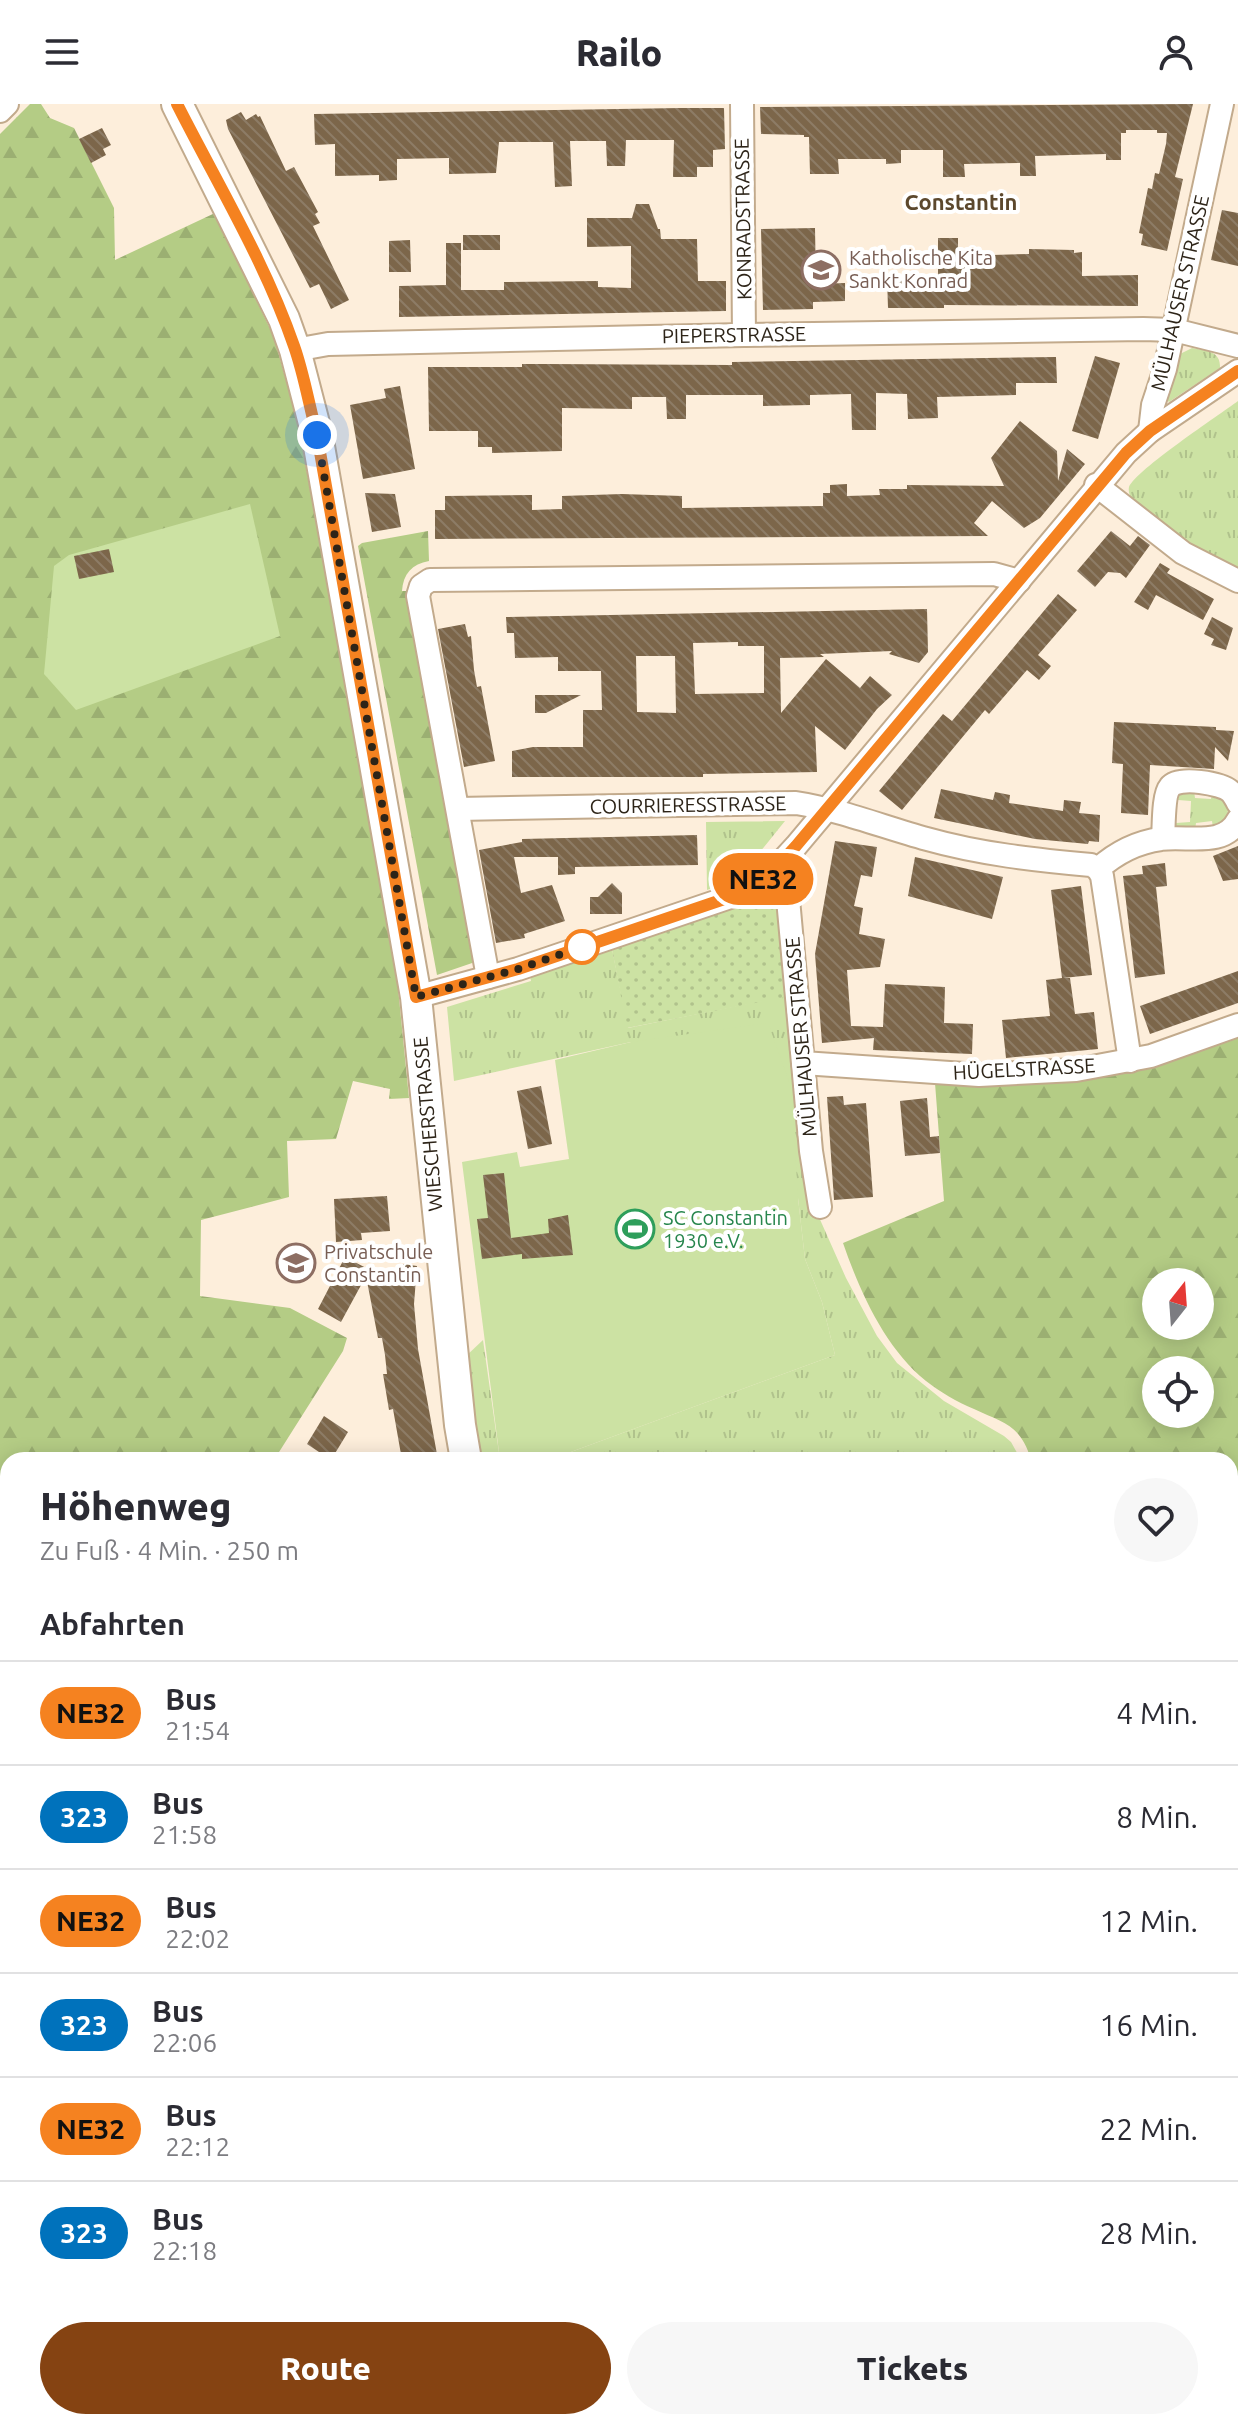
<!DOCTYPE html>
<html lang="de">
<head>
<meta charset="utf-8">
<style>
  :root { --surface:#fff; --page:#f7f7f7; --text:#2b2b33; --muted:#7c7c81; --line:#e1e1e2; --accent:#854312 }
  body { margin:0; font-family:Ubuntu,sans-serif; background:var(--page); color:var(--text); height:100vh; display:flex; flex-direction:column; font-size:30px; white-space:nowrap }
  * { box-sizing:border-box; margin:0 }
  p { font-size:26px; color:var(--muted) }
  .icon { flex:none; width:44px; height:44px; fill:none; stroke:currentColor; stroke-width:2; stroke-linecap:round; stroke-linejoin:round }
  .map { position:relative; flex:1; overflow:hidden }
  .side { position:absolute; left:0px; top:1348px; width:1238px; height:978px; display:flex; flex-direction:column; background:var(--surface); border-radius:24px 24px 0 0; box-shadow:0 4px 20px #0003 }
  .side>* { flex:none }
  .badge { padding:0 16px; border-radius:26px; font-size:28px; line-height:52px }
  .needle { width:52px; rotate:17deg }
  .controls { position:absolute; left:1142px; top:1164px; display:grid; gap:16px }
  .controls a { display:grid; place-items:center; width:72px; height:72px; border-radius:50%; background:var(--surface); box-shadow:0 4px 20px #0003; font-size:40px }
  .you { position:absolute; width:40px; height:40px; margin:-20px; border:6px solid #fff; border-radius:50%; background:#1a73e8; box-shadow:0 0 0 12px #1a73e833 }
  .map>.badge { position:absolute; translate:-50% -50%; box-shadow:0 0 0 4px #fff }
  h2 { padding:0 40px; font-size:30px; line-height:72px }
  .round { display:grid; place-items:center; flex:none; width:84px; height:84px; border-radius:42px; background:var(--page) }
  .headline { display:flex; align-items:center; justify-content:space-between; height:136px; padding:0 40px }
  h1 { font-size:38px; font-weight:800; line-height:60px }
  .primary-button { display:flex; gap:16px; margin-top:auto; padding:16px 40px }
  .primary-button a { flex:1; height:92px; border-radius:48px; background:var(--accent); color:#fff; font-size:32px; font-weight:800; line-height:92px; text-align:center }
  .primary-button a+a { background:var(--page); color:var(--text) }
  ul { padding:0; list-style:none }
  li { display:flex; align-items:center; gap:24px; height:104px; padding:0 40px; border-top:2px solid var(--line) }
  li div { flex:1 }
  li b { display:block; font-size:30px }
  li em { font-style:normal }
  li .badge { min-width:88px; font-weight:700; text-align:center }
  header { display:flex; justify-content:space-between; align-items:center; height:104px; padding:0 40px; background:var(--surface); font-size:36px; font-weight:800 }
  .map>svg:first-child { display:block }
</style>
</head>
<body>
<header><svg class="icon" aria-label="menu" viewBox="0 0 24 24"><path d="M4 6h16M4 12h16M4 18h16"/></svg>Railo<svg class="icon" aria-label="person" viewBox="0 0 24 24"><circle cx="12" cy="8" r="4"/><path d="M4 21q1-7 8-7t8 7"/></svg></header>
<div class="map">
<svg width="1238" height="2325" viewBox="0 0 1238 2325">
  <defs>
    <pattern id="grass-tufts" width="24" height="20" patternUnits="userSpaceOnUse" patternTransform="scale(2)"><rect width="24" height="20" fill="#cce2a3"/><path d="M3 7l-1-3M5 7V3M7 7l1-3M15 17l-1-3M17 17v-4M19 17l1-3" fill="none" stroke="#b0c28c"/></pattern>
    <pattern id="forest-firs" width="22" height="20" patternUnits="userSpaceOnUse" patternTransform="scale(2)"><rect width="22" height="20" fill="#b4cc85"/><path d="M5 1l3.5 6h-7zM16 11l3.5 6h-7z" fill="#9baf72"/></pattern>
    <pattern id="garden-dots" width="8" height="8" patternUnits="userSpaceOnUse" patternTransform="scale(2)"><rect width="8" height="8" fill="#cce2a3"/><path d="M2 2h.1M6 6h.1" fill="none" stroke="#b0c28c" stroke-width="1.8" stroke-linecap="round"/></pattern>
    <pattern id="building-back-hatch" width="6" height="6" patternUnits="userSpaceOnUse" patternTransform="scale(2)"><rect width="6" height="6" fill="#7c664a"/><path d="M-1 5l2 2M0 0l6 6M5-1l2 2" fill="none" stroke="#8d7c66"/></pattern>
  </defs>
  <rect width="100%" height="100%" fill="#fdeedb"/>
  <g fill="url(#grass-tufts)">
    <path d="M1192,244C1207,247 1221,247 1220,264L1169,298L1166,295L1178,251Z"/>
    <path d="M1238,297V466L1177,433L1132,396C1130,392 1128,388 1129,383C1136,366 1219,311 1238,297Z"/>
    <polygon points="1194,687 1195,694 1211,695 1212,689 1218,689 1229,703 1225,718 1213,724 1212,717 1196,719 1195,726 1176,724 1176,719 1190,718 1191,697 1178,696 1180,688"/>
    <path d="M785,717C760,747 745,773 707,786L706,718Z"/>
    <polygon points="612,845 628,924 786,892 818,1111 846,1174 877,1232 897,1259 944,1297 1004,1332 1011,1338 1021,1356 549,1356 835,1251 822,1198 805,1155 798,1094 631,938 454,977 447,903 531,877 530,872"/>
    <polygon points="483,1236 500,1356 481,1356 465,1253"/>
  </g>
  <g fill="url(#forest-firs)" fill-rule="evenodd">
    <polygon points="30,0 41,0 50,14 74,24 114,104 115,156 215,109 274,233 298,320 384,788 397,874 409,994 389,995 390,985 353,977 336,1035 287,1037 289,1093 201,1116 200,1192 290,1204 347,1234 343,1247 274,1356 8,1356 8,1610 0,1599 0,30"/>
    <path d="M428,427L429,457C412,460 403,470 402,487H408L478,857L437,871L358,442L362,439Z"/>
    <path d="M1238,925V1635L1230,1637V1356H1031C1021,1321 1004,1319 974,1305C957,1298 940,1288 926,1277C885,1244 860,1188 843,1139L944,1097L935,979L979,977ZM1156,1178H1200V1222H1156ZM1156,1266H1200V1310H1156Z"/>
    <polygon points="1230,1824 1238,1836 1238,2325 776,2325 775,2318 1230,2318"/>
  </g>
  <g fill="url(#garden-dots)">
    <polygon points="764,794 777,795 786,893 627,924 612,845"/>
    <polygon points="1230,1749 1238,1749 1238,1836 1230,1824"/>
  </g>
  <g fill="#cce2a3">
    <polygon points="250,400 280,532 76,606 44,570 54,462 69,451"/>
    <polygon points="768,919 791,983 798,1094 805,1155 822,1198 835,1251 549,1356 500,1356 462,1058 517,1048 520,1063 569,1055 555,956 631,938"/>
  </g>
  <g fill="url(#building-back-hatch)" fill-rule="evenodd">
    <polygon points="1193,0 1175,73 1183,75 1167,147 1141,141 1143,130 1139,129 1148,84 1152,85 1155,69 1159,70 1166,40 1167,29 1157,29 1157,26 1126,26 1126,29 1121,29 1121,56 1106,56 1106,50 1035,52 1036,72 1020,72 1020,59 964,60 965,73 943,73 943,46 901,46 901,59 886,60 886,55 838,55 839,70 810,70 809,33 804,33 804,31 761,30 760,3"/>
    <polygon points="681,4 724,4 725,45 713,46 713,63 697,63 697,73 673,73 674,36 626,36 625,62 607,62 606,37 570,37 572,82 555,83 553,38 499,38 496,69 449,70 449,54 397,55 397,76 379,77 379,71 335,72 335,40 315,41 314,10"/>
    <polygon points="241,8 246,16 256,10 258,13 260,12 286,67 294,63 318,108 315,110 320,119 313,122 349,196 331,205 319,180 310,184 228,25 226,16"/>
    <polygon points="102,24 111,41 103,45 106,51 91,59 79,35"/>
    <polygon points="636,100 649,100 658,125 660,125 661,135 697,135 698,177 726,177 726,207 399,213 399,182 446,181 446,139 461,139 461,186 504,186 504,178 598,177 598,183 631,184 631,142 587,143 587,114 632,114"/>
    <polygon points="1222,106 1238,109 1238,162 1211,156"/>
    <polygon points="815,124 816,180 845,179 845,197 813,198 813,205 763,206 761,125"/>
    <rect x="463" y="131" width="37" height="15"/>
    <polygon points="938,134 958,134 958,152 1029,150 1029,145 1074,146 1074,149 1082,148 1082,172 1138,171 1138,202 944,201 944,204 888,204 887,174 938,173"/>
    <polygon points="410,136 411,168 389,168 389,137"/>
    <polygon points="1095,252 1120,259 1098,335 1072,327"/>
    <polygon points="1056,253 1057,279 1016,279 1016,291 937,293 938,314 908,315 907,290 876,289 876,326 852,326 851,290 810,291 810,301 763,302 763,291 686,291 686,315 667,315 666,293 632,293 632,305 562,304 562,347 492,349 492,343 478,343 478,327 429,327 428,263 522,263 522,260 545,260 732,261 732,258"/>
    <polygon points="400,282 415,365 363,375 350,301 386,294 384,285"/>
    <polygon points="1020,317 1057,347 1058,377 1067,345 1085,360 1040,414 1024,424 992,397 974,419 988,432 435,435 435,406 445,406 445,392 532,391 532,406 562,405 562,392 622,390 682,392 682,404 823,402 823,389 830,389 830,381 847,380 847,392 880,391 879,385 907,385 907,381 1004,382 991,354"/>
    <polygon points="365,389 395,390 401,423 372,428"/>
    <polygon points="1111,427 1130,442 1138,432 1150,441 1126,474 1120,469 1108,468 1095,483 1077,467"/>
    <polygon points="109,445 114,468 79,475 74,452"/>
    <polygon points="1160,459 1170,465 1167,469 1214,495 1203,516 1156,491 1148,506 1134,498"/>
    <polygon points="1058,490 1077,506 1038,551 1051,562 1039,576 1027,566 989,610 985,606 902,706 879,687 943,610 952,617"/>
    <path d="M927,505L928,548L919,559L889,550L892,547L820,550L824,553L780,554L781,609L826,555L860,584L870,572L892,591L877,605L845,646L815,622L817,668L703,670V673H512V647L533,643H583V606H602L601,567H558V553L515,554L514,529H507L506,513ZM738,538V542H764V589L695,590L693,539ZM636,552H675L676,609L637,608Z"/>
    <polygon points="1212,513 1233,524 1226,546 1211,541 1214,535 1204,530"/>
    <polygon points="465,520 468,533 471,532 474,566 477,583 481,582 495,657 464,663 438,525"/>
    <polygon points="535,591 581,591 546,609 535,609"/>
    <polygon points="1114,618 1216,623 1216,626 1234,627 1228,657 1215,643 1214,665 1150,661 1148,711 1121,709 1123,660 1112,659"/>
    <polygon points="941,685 993,696 995,688 1010,691 1009,699 1063,707 1064,696 1081,698 1079,709 1100,711 1099,738 1089,737 1088,740 1035,735 934,714"/>
    <polygon points="697,731 698,761 575,763 575,770 558,771 558,753 514,753 521,789 552,781 565,817 524,830 525,834 496,839 479,746 522,738 522,735"/>
    <polygon points="835,737 877,743 872,773 861,771 854,802 863,804 859,830 885,835 880,863 847,866 851,922 883,923 885,880 945,883 944,919 973,920 972,950 873,946 874,934 822,939 815,850"/>
    <polygon points="1238,742 1238,775 1223,777 1213,752"/>
    <polygon points="915,753 1003,773 992,815 908,792"/>
    <polygon points="1165,759 1167,782 1156,783 1165,870 1135,874 1123,772 1143,770 1142,762"/>
    <polygon points="612,779 622,789 622,810 590,810 590,793 598,793"/>
    <polygon points="1081,782 1092,871 1063,874 1070,874 1075,910 1094,908 1098,945 1006,954 1002,916 1050,912 1046,876 1062,874 1051,786"/>
    <polygon points="1238,867 1238,899 1150,930 1140,902"/>
    <polygon points="541,982 552,1040 528,1045 517,987"/>
    <polygon points="843,992 844,1001 866,999 873,1093 834,1096 827,993"/>
    <polygon points="927,994 930,1033 939,1032 940,1049 905,1052 900,997"/>
    <polygon points="504,1069 511,1134 549,1129 548,1115 568,1111 573,1151 522,1155 522,1150 482,1155 477,1115 488,1114 483,1071"/>
    <polygon points="387,1092 390,1127 361,1129 362,1136 336,1138 334,1095"/>
    <polygon points="345,1153 393,1178 403,1160 417,1162 414,1200 418,1245 438,1356 402,1356 393,1305 389,1306 383,1270 387,1270 385,1251 382,1234 378,1234 366,1172 341,1218 318,1205"/>
    <polygon points="324,1312 348,1328 331,1356 307,1340"/>
  </g>
  <g fill="none" stroke-linecap="round" stroke-linejoin="round">
    <defs>
      <g id="street">
        <polyline points="742,0 744,231"/>
        <polyline points="0,7 7,0"/>
        <polyline points="295,246 328,240 744,231 1143,225 1174,226 1238,242"/>
        <polyline points="1150,327 1153,301 1165,265 1222,0"/>
        <polyline points="1096,381 1183,449 1238,477"/>
        <path d="M458,705L796,699C841,706 883,723 927,735C980,750 1036,756 1091,761L1098,765L1102,772L1130,957"/>
        <path d="M1163,734C1164,723 1163,691 1170,683C1178,672 1222,679 1231,688C1233,690 1237,697 1238,699"/>
        <path d="M1098,765C1116,749 1138,738 1161,735C1187,731 1224,744 1238,716"/>
        <polyline points="773,767 783,781 788,795 811,1047 820,1103"/>
        <polyline points="488,873 418,492 421,482 430,476 994,470 1019,477"/>
        <polyline points="416,893 518,865 742,789 773,767 796,742 1126,349 1150,327 1238,267"/>
        <polyline points="803,959 979,971 1076,966 1151,952 1238,921"/>
      </g>
      <g id="secondary">
        <polyline points="177,0 284,215 295,246 317,331 416,893 460,1321 466,1356"/>
        <polyline points="469,2325 469,2318"/>
      </g>
    </defs>
    <use href="#street" stroke="#c2aa8c" stroke-width="26"/>
    <use href="#secondary" stroke="#c2aa8c" stroke-width="34"/>
    <use href="#street" stroke="#fff" stroke-width="22"/>
    <use href="#secondary" stroke="#fff" stroke-width="30"/>
  </g>
  <g fill="none" stroke-linecap="round" stroke-linejoin="round">
    <defs>
      <path id="line" d="M177,0C217,79 265,158 294,242C304,270 309,301 317,331L416,893L518,865L742,789L773,767L796,742L1126,349L1150,327L1238,267"/>
    </defs>
    <use href="#line" stroke="#fff" stroke-width="18"/>
    <use href="#line" stroke="#f58220" stroke-width="12"/>
    <polyline stroke="#2d2418" stroke-width="8" stroke-dasharray="0 14.4" points="317,331 416,893 518,865 582,843"/>
  </g>
  <defs>
    <symbol id="school-ring" viewBox="-11 -11 22 22"><circle r="9.5" fill="#fff" stroke="#8d6e63" stroke-width="1.5"/><path d="M0-5L7-2L0 1L-7-2ZM-4 1L0 2.5L4 1V4Q0 6-4 4Z" fill="#8d6e63"/></symbol>
    <symbol id="stadium-ring" viewBox="-11 -11 22 22"><circle r="9.5" fill="#fff" stroke="#2e9e5b" stroke-width="1.5"/><path d="M0-5a6.5 5 0 1 0 0 10a6.5 5 0 1 0 0-10ZM-3.5-1.8h7v3.6h-7Z" fill="#2e9e5b"/></symbol>
  </defs>
  <g fill-rule="evenodd">
    <use href="#school-ring" x="799" y="144" width="44" height="44"/>
    <use href="#stadium-ring" x="613" y="1103" width="44" height="44"/>
    <use href="#school-ring" x="274" y="1137" width="44" height="44"/>
  </g>
  <circle fill="#fff" stroke="#f58220" stroke-width="4" cx="582" cy="843" r="16"/>
  <g text-anchor="middle" stroke-width="8" stroke-linejoin="round" paint-order="stroke">
    <g font-size="20" fill="#2d2418" stroke="#fff">
      <text transform="translate(743 115) rotate(-91)" y="7">KONRADSTRASSE</text>
      <text transform="translate(1180 189) rotate(-77)" y="7">MÜLHAUSER STRASSE</text>
      <text transform="translate(734 231) rotate(-1)" y="7">PIEPERSTRASSE</text>
      <text transform="translate(688 701) rotate(-1)" y="7">COURRIERESSTRASSE</text>
      <text transform="translate(801 933) rotate(-95)" y="7">MÜLHAUSER STRASSE</text>
      <text transform="translate(1024 965) rotate(-3)" y="7">HÜGELSTRASSE</text>
      <text transform="translate(428 1020) rotate(-95)" y="7">WIESCHERSTRASSE</text>
    </g>
    <g font-size="20" fill="#785e54" stroke="#fff" text-anchor="start">
      <text x="849" y="161">Katholische Kita<tspan x="849" dy="23">Sankt Konrad</tspan></text>
      <text x="324" y="1155">Privatschule<tspan x="324" dy="23">Constantin</tspan></text>
    </g>
    <g font-size="20" fill="#27864d" stroke="#fff" text-anchor="start">
      <text x="663" y="1121">SC Constantin<tspan x="663" dy="23">1930 e.V.</tspan></text>
    </g>
    <g font-size="22" font-weight="bold" fill="#5c482d" stroke="#fff">
      <text x="961" y="106">Constantin</text>
    </g>
  </g>
</svg>
<div class="controls">
<a><svg class="needle" viewBox="-14 -14 28 28"><path d="M0-13l5 13h-10z" fill="#e53935"/><path d="M0 13l5-13h-10z" fill="#7c7c81"/></svg></a>
<a><svg class="icon" aria-label="locate" viewBox="0 0 24 24"><circle cx="12" cy="12" r="6"/><path d="M12 2v4M12 18v4M2 12h4M18 12h4"/></svg></a>
</div>
<div class="you" style="left:317px;top:331px"></div>
<b class="badge" style="left:763px;top:775px;background:#f58220;color:#111">NE32</b>
<section class="side">
<div class="headline"><div><h1>Höhenweg</h1><p>Zu Fuß · 4 Min. · 250 m</p></div><a class="round"><svg class="icon" aria-label="heart" viewBox="0 0 24 24"><path d="M12 20l-8-8c-3-5 5-10 8-4 3-6 11-1 8 4z"/></svg></a></div>
<h2>Abfahrten</h2>
<ul>
<li><span class="badge" style="background:#f58220;color:#111">NE32</span><div><b>Bus</b><p>21:54</p></div><em>4 Min.</em></li>
<li><span class="badge" style="background:#0072bc;color:#fff">323</span><div><b>Bus</b><p>21:58</p></div><em>8 Min.</em></li>
<li><span class="badge" style="background:#f58220;color:#111">NE32</span><div><b>Bus</b><p>22:02</p></div><em>12 Min.</em></li>
<li><span class="badge" style="background:#0072bc;color:#fff">323</span><div><b>Bus</b><p>22:06</p></div><em>16 Min.</em></li>
<li><span class="badge" style="background:#f58220;color:#111">NE32</span><div><b>Bus</b><p>22:12</p></div><em>22 Min.</em></li>
<li><span class="badge" style="background:#0072bc;color:#fff">323</span><div><b>Bus</b><p>22:18</p></div><em>28 Min.</em></li>
</ul>
<div class="primary-button"><a>Route</a><a>Tickets</a></div>
</section>
</div>
</body>
</html>
